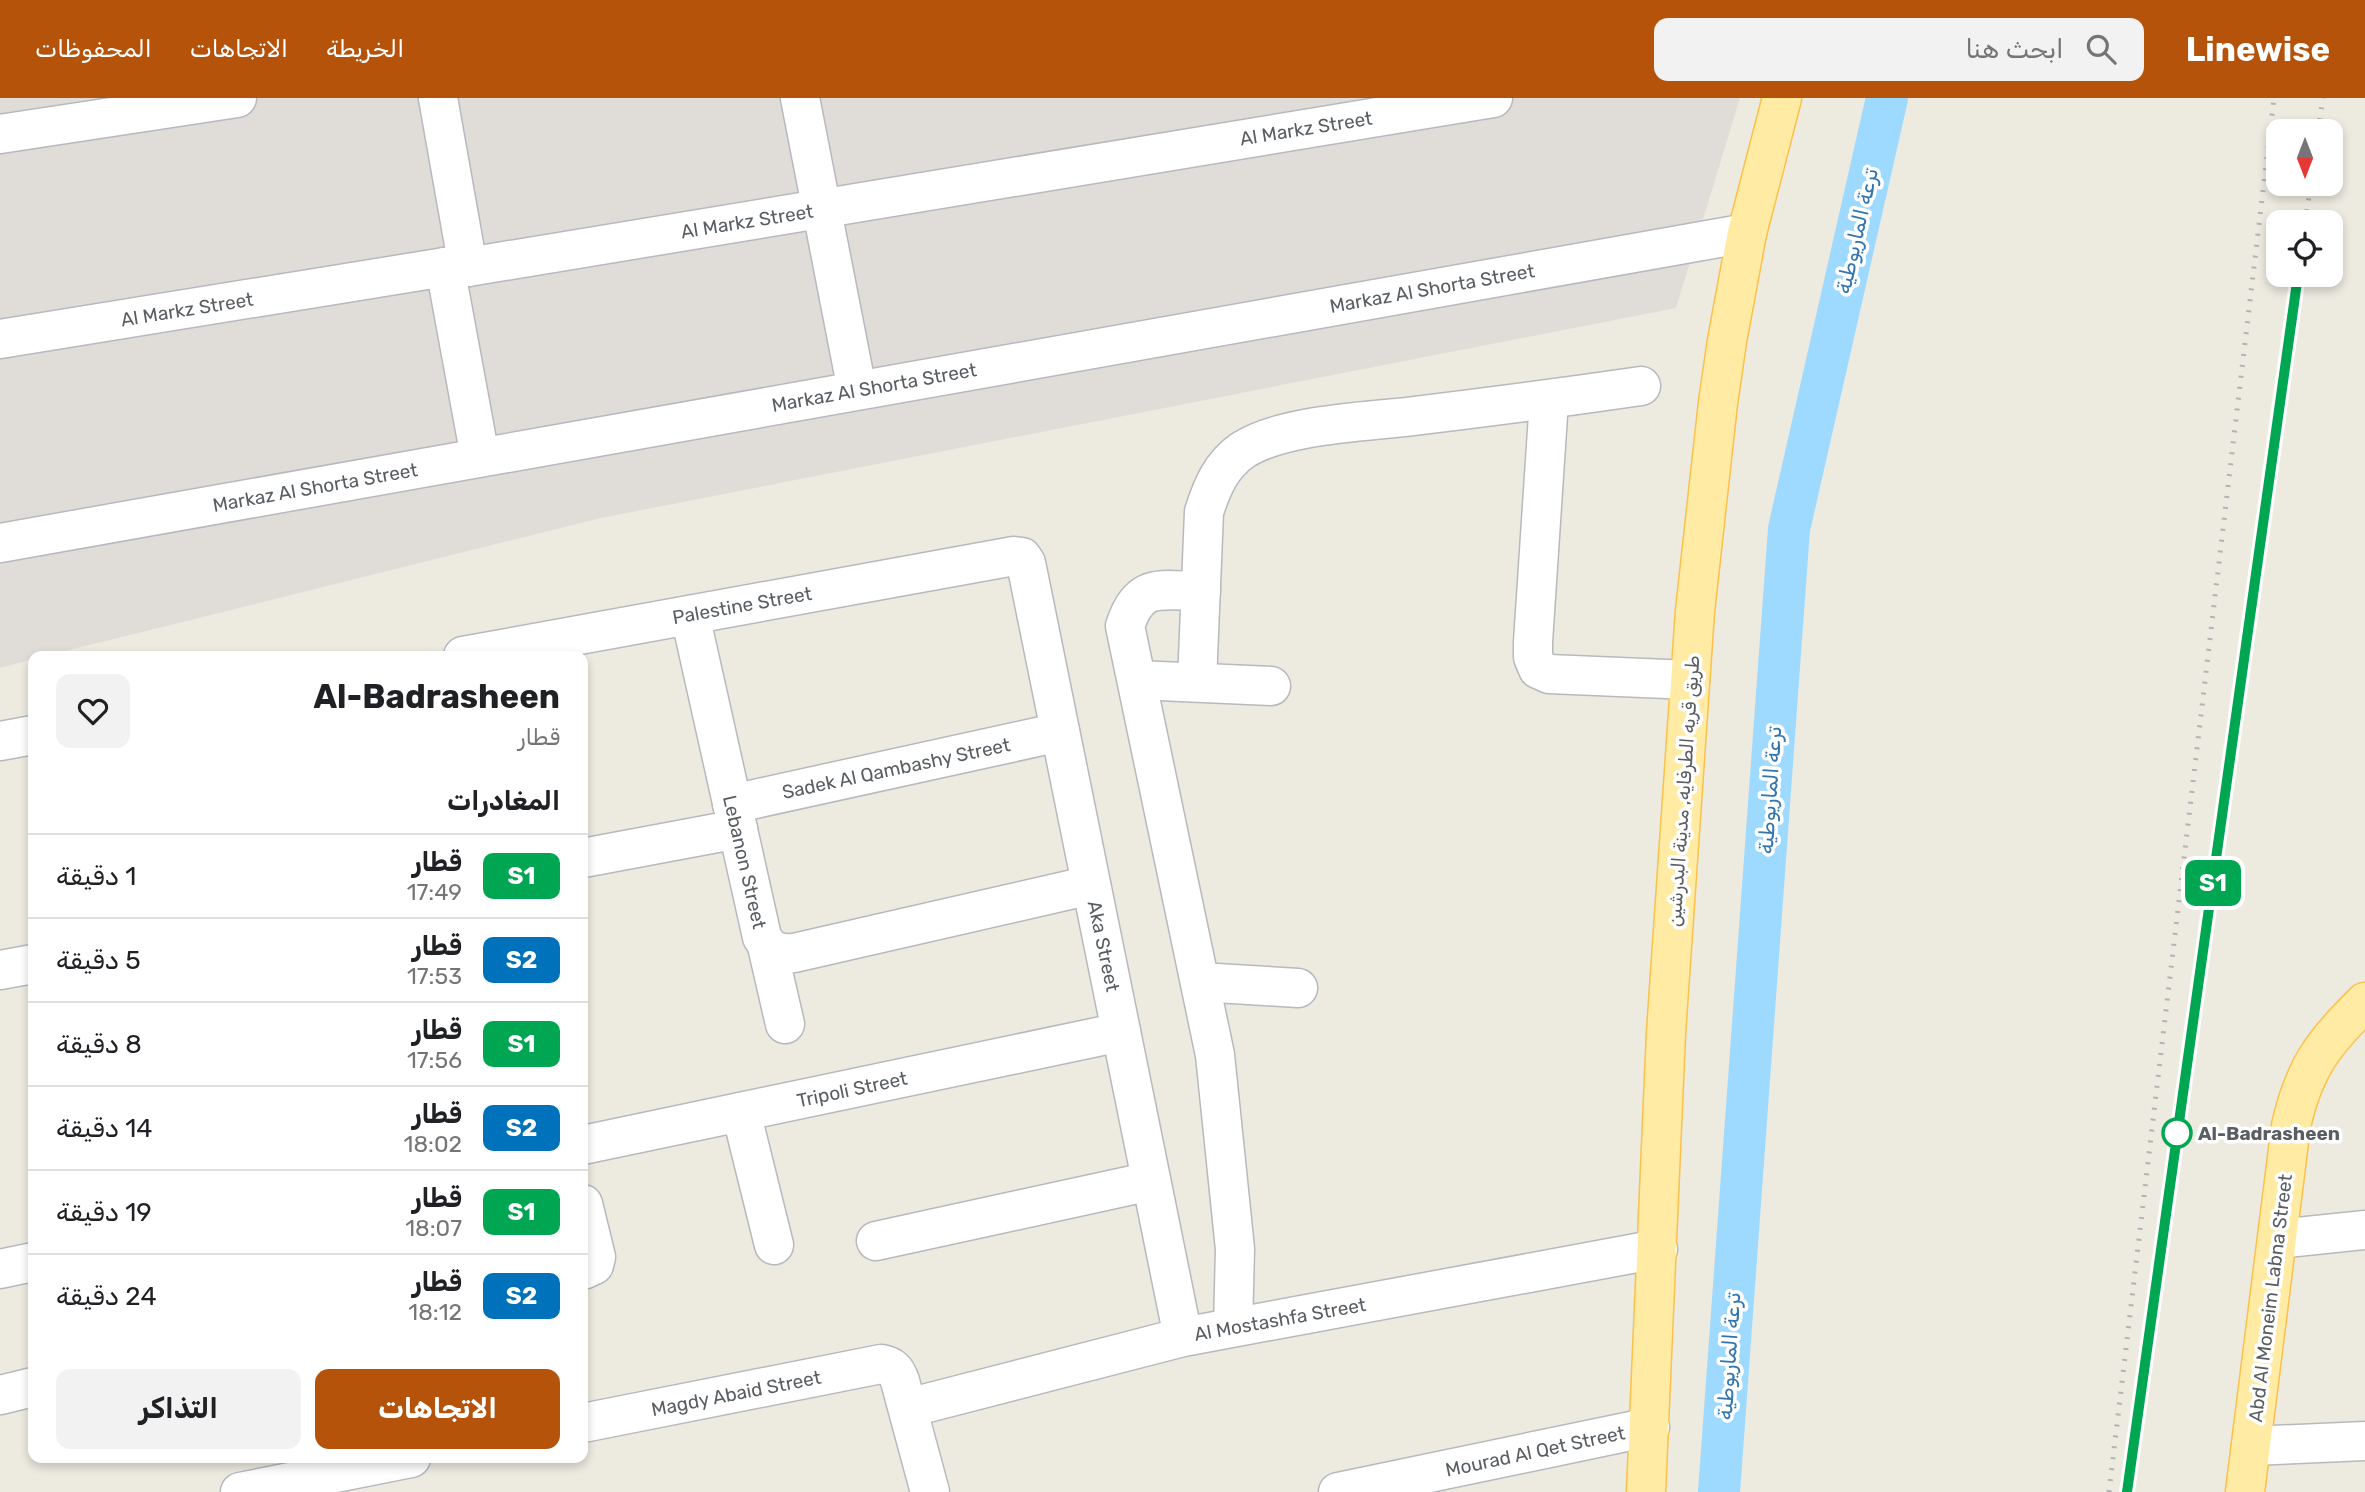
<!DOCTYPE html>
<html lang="ar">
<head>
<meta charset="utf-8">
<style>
  :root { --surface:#fff; --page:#f2f2f2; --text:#202124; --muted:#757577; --line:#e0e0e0; --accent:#b45309 }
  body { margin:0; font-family:Rubik,"Noto Sans Arabic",sans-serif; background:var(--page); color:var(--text); direction:rtl; height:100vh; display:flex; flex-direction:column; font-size:26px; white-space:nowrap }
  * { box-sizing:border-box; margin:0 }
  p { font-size:23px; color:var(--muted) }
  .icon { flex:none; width:38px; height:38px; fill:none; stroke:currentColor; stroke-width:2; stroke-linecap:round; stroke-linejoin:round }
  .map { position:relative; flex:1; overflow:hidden; direction:ltr }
  .details { position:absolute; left:28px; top:553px; width:560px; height:812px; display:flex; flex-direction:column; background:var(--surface); border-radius:14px; box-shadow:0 4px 10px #0003; direction:rtl }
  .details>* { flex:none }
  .badge { padding:0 14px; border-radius:10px; font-size:24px; line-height:46px }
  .needle { width:46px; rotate:180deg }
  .tools { position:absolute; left:2266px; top:21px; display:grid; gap:14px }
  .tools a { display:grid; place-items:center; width:77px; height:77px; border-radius:14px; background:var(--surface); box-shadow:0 4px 10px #0003; font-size:35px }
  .map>.badge { position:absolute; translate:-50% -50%; box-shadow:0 0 0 4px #fff }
  h2 { padding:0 28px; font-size:26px; line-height:63px }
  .round { display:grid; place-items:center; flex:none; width:74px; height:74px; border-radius:14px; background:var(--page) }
  .head { display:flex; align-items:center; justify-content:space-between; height:119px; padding:0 28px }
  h1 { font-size:33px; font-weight:700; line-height:52px }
  .action { display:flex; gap:14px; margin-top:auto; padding:14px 28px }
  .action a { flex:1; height:80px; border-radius:14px; background:var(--accent); color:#fff; font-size:28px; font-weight:700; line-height:80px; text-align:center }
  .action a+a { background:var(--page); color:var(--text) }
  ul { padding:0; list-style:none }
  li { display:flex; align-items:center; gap:21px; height:84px; padding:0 28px; border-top:2px solid var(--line) }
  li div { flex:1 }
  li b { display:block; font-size:26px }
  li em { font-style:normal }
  li .badge { min-width:77px; font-weight:700; text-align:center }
  header { display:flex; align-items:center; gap:42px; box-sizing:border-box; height:98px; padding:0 35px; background:var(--accent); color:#fff }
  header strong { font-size:33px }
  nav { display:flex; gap:38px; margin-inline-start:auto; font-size:24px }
  .search { width:490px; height:63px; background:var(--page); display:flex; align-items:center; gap:18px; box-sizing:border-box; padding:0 24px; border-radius:14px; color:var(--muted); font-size:26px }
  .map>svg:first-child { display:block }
</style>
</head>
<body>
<header>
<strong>Linewise</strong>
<div class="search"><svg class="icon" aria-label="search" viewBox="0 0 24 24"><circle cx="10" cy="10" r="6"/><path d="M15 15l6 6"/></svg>ابحث هنا</div>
<nav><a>الخريطة</a><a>الاتجاهات</a><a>المحفوظات</a></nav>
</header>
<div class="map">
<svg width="2365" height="1394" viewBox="0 0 2365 1394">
  <rect width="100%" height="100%" fill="#edeae0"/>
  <polygon fill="#e0ddd8" points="0,0 1740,0 1676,210 601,420 45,558 33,558 33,561 0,570"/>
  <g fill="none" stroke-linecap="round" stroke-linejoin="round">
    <polyline stroke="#9edaff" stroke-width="42" points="1719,1394 1789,431 1887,0"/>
    <defs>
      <g id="minor">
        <polyline points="438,0 468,169"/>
        <polyline points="800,0 857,292"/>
        <polyline points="0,36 237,0"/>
        <polyline points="445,169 480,359"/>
        <polyline points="0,241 445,169 468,169 1493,0"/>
        <polyline points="1549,302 1533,544 1533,559 1538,571 1549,576 1690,582"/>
        <polyline points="0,445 1747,135"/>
        <path d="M1201,493C1160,493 1140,483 1125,528L1215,957L1235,1151L1233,1229"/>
        <path d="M690,517L762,839C770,853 778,856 794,855L1091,787"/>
        <polyline points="463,558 1014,458 1022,459 1026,465 1183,1239"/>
        <polyline points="1137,582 1271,588"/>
        <path d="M1197,584L1204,414C1212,389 1221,367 1243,352C1284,326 1366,324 1414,318C1490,309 1565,299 1641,288"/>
        <polyline points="0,643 33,637"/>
        <polyline points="732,706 1060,634"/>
        <polyline points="583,760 738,731"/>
        <polyline points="767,848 785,926"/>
        <polyline points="0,872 33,866"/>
        <polyline points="1200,884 1298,890"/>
        <polyline points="741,1014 774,1147"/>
        <polyline points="583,1047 1121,934"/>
        <polyline points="583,1106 596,1159 594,1167 583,1172"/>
        <polyline points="2278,1141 2365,1132"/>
        <polyline points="876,1143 1151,1083"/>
        <polyline points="0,1171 33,1164"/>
        <polyline points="0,1297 33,1289"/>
        <polyline points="908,1310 1183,1239 1658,1151"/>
        <path d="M583,1325L881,1266C892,1268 896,1272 900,1283L930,1394"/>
        <polyline points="2251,1348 2365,1343"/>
        <polyline points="240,1394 411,1360"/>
        <polyline points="1338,1394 1650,1329"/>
      </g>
      <g id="major">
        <polyline points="1646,1394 1666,935 1695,513 1718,305 1727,243 1747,135 1782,0"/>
        <path d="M2245,1394L2291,1028C2304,970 2323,945 2365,904"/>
      </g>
    </defs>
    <use href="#minor" stroke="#b6b9be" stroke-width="41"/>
    <use href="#major" stroke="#fcc14a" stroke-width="41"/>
    <use href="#minor" stroke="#fff" stroke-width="38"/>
    <use href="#major" stroke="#ffeba3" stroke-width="38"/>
    <g stroke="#b2b3b3" stroke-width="5" stroke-dasharray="2 9" stroke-linecap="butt">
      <polyline points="2318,33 2323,0"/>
      <polyline points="2305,124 2311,86"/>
      <polyline points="2109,1394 2274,0"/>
      <polyline points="2127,1394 2298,177"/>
    </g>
  </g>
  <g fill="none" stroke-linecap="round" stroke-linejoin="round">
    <defs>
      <polyline id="line" points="2127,1394 2298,177"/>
    </defs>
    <use href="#line" stroke="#fff" stroke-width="16"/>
    <use href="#line" stroke="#00a651" stroke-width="10"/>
  </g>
  <circle fill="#fff" stroke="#00a651" stroke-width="3.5" cx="2177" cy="1035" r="14"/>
  <g text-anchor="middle" stroke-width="7" stroke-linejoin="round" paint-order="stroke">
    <g font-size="19" fill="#595e62" stroke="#fff">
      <text transform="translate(1306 30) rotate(-9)" y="7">Al Markz Street</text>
      <text transform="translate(747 123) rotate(-9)" y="7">Al Markz Street</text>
      <text transform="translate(1432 190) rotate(-10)" y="7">Markaz Al Shorta Street</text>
      <text transform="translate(187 211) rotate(-9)" y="7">Al Markz Street</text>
      <text transform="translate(874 289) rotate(-10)" y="7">Markaz Al Shorta Street</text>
      <text transform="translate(315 389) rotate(-10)" y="7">Markaz Al Shorta Street</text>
      <text transform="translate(742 507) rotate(-10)" y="7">Palestine Street</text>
      <text transform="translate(896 670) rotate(-12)" y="7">Sadek Al Qambashy Street</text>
      <text transform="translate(1683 693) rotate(-86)" y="7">طريق قريه الطرفايه, مدينة البدرشين</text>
      <text transform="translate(745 764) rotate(77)" y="7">Lebanon Street</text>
      <text transform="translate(1104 848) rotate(78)" y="7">Aka Street</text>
      <text transform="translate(852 991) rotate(-12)" y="7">Tripoli Street</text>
      <text transform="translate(2270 1200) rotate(-83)" y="7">Abd Al Moneim Labna Street</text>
      <text transform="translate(1280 1221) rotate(-10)" y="7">Al Mostashfa Street</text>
      <text transform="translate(736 1295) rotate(-11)" y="7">Magdy Abaid Street</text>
      <text transform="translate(1535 1353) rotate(-12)" y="7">Mourad Al Qet Street</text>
    </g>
    <g font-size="19" font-weight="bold" fill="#595e62" stroke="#fff" text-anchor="start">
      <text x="2198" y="1042">Al-Badrasheen</text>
    </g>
    <g font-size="21" font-style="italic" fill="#3276af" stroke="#fff">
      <text transform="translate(1857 133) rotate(-77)" y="7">ترعة الماريوطية</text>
      <text transform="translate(1770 692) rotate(-86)" y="7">ترعة الماريوطية</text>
      <text transform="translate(1729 1258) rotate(-86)" y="7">ترعة الماريوطية</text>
    </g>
  </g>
</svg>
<div class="tools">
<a><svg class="needle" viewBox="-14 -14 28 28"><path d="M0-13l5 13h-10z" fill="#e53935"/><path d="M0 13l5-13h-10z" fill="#757577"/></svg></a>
<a><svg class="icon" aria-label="locate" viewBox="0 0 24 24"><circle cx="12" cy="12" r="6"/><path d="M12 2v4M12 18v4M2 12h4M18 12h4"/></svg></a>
</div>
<b class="badge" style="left:2213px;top:785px;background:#00a651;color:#fff">S1</b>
<section class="details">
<div class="head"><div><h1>Al-Badrasheen</h1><p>قطار</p></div><a class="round"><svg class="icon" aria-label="heart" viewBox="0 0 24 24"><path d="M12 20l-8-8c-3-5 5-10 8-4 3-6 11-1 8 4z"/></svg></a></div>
<h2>المغادرات</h2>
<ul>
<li><span class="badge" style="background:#00a651;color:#fff">S1</span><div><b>قطار</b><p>17:49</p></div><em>1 دقيقة</em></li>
<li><span class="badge" style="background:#0072bc;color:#fff">S2</span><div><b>قطار</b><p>17:53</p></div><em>5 دقيقة</em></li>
<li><span class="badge" style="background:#00a651;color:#fff">S1</span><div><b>قطار</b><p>17:56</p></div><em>8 دقيقة</em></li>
<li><span class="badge" style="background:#0072bc;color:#fff">S2</span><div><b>قطار</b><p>18:02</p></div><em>14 دقيقة</em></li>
<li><span class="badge" style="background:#00a651;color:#fff">S1</span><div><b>قطار</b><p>18:07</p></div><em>19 دقيقة</em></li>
<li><span class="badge" style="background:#0072bc;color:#fff">S2</span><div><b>قطار</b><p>18:12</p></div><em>24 دقيقة</em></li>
</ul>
<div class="action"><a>الاتجاهات</a><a>التذاكر</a></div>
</section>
</div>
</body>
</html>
